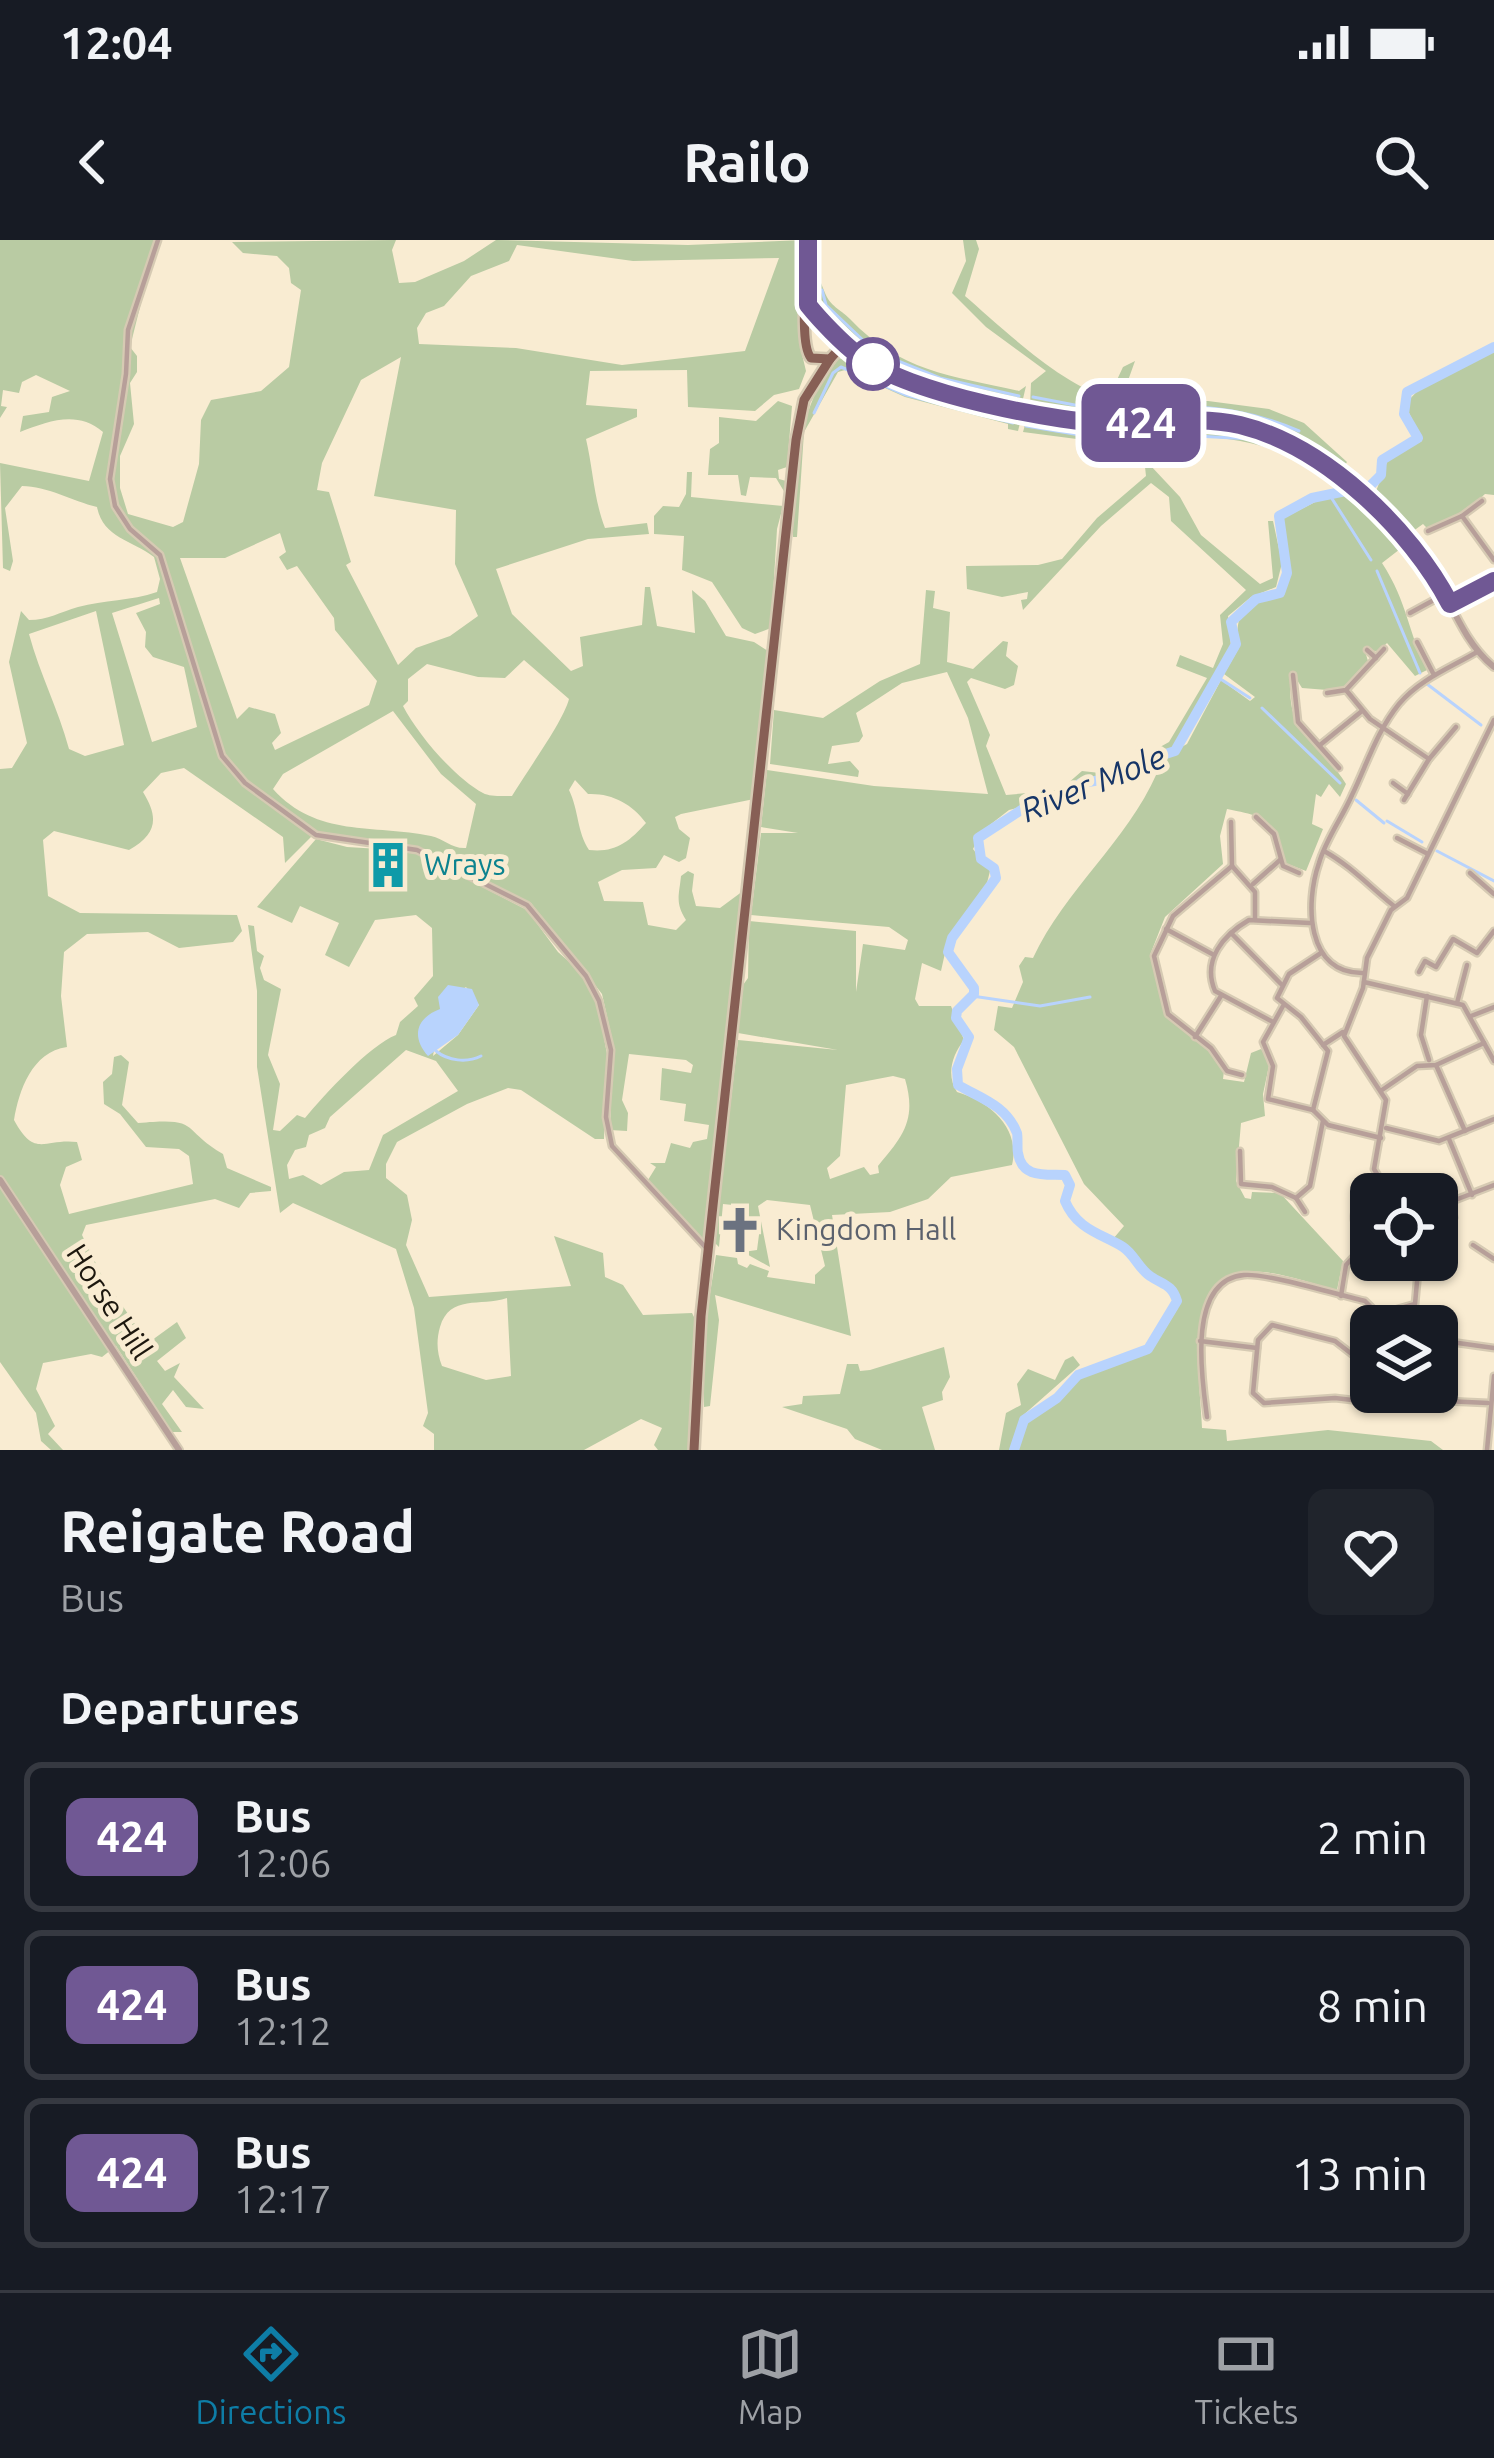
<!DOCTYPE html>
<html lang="en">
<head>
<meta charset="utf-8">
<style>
  :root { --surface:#171b24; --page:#20242c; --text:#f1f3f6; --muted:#9ea1a6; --line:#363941; --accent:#0e7da6 }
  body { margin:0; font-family:Ubuntu,sans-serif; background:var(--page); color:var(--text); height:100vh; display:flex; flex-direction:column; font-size:45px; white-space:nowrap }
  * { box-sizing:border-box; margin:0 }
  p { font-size:39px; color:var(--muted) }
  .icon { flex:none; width:66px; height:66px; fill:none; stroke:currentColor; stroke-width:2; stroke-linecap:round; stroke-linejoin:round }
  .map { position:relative; height:1210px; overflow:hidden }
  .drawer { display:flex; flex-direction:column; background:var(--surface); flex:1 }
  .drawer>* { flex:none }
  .badge { padding:0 24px; border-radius:18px; font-size:42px; line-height:78px }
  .fabs { position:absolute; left:1350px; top:933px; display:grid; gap:24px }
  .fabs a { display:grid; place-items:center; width:108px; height:108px; border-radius:18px; background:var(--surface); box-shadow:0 3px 9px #0004; font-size:60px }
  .map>.badge { position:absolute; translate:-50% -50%; box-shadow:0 0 0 6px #fff }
  h2 { padding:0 60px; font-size:45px; line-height:108px }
  .round { display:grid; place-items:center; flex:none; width:126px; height:126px; border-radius:18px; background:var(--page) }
  .overview { display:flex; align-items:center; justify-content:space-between; height:204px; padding:0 60px }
  h1 { font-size:57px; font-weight:600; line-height:90px }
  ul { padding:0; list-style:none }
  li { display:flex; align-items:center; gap:36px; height:150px; margin:0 24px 18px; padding:0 36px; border:6px solid var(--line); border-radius:18px }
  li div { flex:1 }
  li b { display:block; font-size:45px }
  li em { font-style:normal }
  li .badge { min-width:132px; font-weight:700; text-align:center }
  .status { display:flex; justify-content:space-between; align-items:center; height:84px; padding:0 60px; background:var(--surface); direction:ltr }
  .status svg { height:33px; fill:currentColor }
  header { display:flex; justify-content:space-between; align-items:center; height:156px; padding:0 60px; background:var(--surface); font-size:54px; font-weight:600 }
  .tabs { display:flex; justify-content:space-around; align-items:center; height:168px; border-top:3px solid var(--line); background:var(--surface); font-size:33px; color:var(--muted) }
  .tabs a { display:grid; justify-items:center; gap:6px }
  .tabs .active { color:var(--accent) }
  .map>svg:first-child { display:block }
</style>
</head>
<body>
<div class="status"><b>12:04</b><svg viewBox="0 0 49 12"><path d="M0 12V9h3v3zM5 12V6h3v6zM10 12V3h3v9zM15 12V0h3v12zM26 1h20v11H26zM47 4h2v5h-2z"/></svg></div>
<header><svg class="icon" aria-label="back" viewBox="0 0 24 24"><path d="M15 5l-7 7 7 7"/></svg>Railo<svg class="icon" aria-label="search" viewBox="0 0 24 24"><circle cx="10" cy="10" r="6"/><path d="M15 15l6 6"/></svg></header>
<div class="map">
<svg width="1494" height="1210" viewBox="0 0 1494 1210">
  <rect width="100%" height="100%" fill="#f9ecd2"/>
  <g fill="#b9cba3" fill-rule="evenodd">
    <path d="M0,0H154L135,59L141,63L130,107L137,116V132L130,143L134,184L120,216V248L128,274L173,287L183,282L199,224L201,180L211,160L261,151L289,127L301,50L291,43L289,28L277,16L243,13L232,2L396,0L392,10L399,43L415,42L464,21L496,0L688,5L804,0L797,66L802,67L800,106L806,131L799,149L774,155L755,171L688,167L687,130L590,131L586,165L637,169V177L586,199C593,229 594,260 605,288L647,283L649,294L588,299L496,329L512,374L571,431L583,426L580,397L642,385L645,347H650L657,386L695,393L692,350L705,361L726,396L754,402L768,411L754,559L681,574L675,577L679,589L690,598L686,618L679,622L664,615L656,628L622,630L598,642L604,661L643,662L648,685L676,690L686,680C675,663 679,656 681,636L688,631L694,634L692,651L696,666L720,668L743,651L704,1001L648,940L656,927L650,923H665L671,903L690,908L693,902L707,899L709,885L684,881L686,864L660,860L662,828L691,833L693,825L686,820L629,814L622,860L628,873L627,891L610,890L613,803L602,754L531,663L418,608L334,598L317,591L285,623L283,597L184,528L161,533L143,552C159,578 157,594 129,610L54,591L43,600L48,656L80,673L237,675L242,691L233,702L179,708L148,692L87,694L64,712L61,756L67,807C32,812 19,850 14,880C35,919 44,898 77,902L82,920L66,927L60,945L69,974L193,944L189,916L179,909L146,907L120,874L104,864L103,842L112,834L114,817L121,815L129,822L122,865L138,883C202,877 179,888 223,914L227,928L271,947V951L250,953L239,968L215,959L86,985L82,995L102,1036L148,1103L177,1082L186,1098L157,1121L165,1131L180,1123L174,1137L204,1169L186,1167L173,1150L162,1164L182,1192H172L116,1106L102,1117L91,1114L43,1123L36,1149L55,1186L48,1194L63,1210H51L41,1201L36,1173L0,1122V529L12,528L27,503L9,422L21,371L29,380C48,380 60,372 78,367C104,360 131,361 157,352L160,339L154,317C132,300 103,298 97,267C72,261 47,246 22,246L5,268L13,321L10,331L3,328L0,223L89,241L103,192C77,170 49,181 20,192L23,176L49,172L52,157L70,151L36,135L22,142L19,153L3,150L1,166L7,167L0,178ZM517,5L633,21L779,18L745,111L622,125L516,108L419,104L417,88L426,73L444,66L471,36L509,21ZM401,117L374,256L456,270L455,324L478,376L450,396L416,408L398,425L346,325L351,322L329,252L317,250L322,223L361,140ZM280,293L286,312L279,317L287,330L297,326L334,378L335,390L377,441L369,465L275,510L272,503L281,493L275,474L249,467L237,479L180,318H225ZM159,358L160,364L136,373L146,392L145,407L153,417L184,427L197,487L152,502L112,373ZM96,371L124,505L85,516L69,509C58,468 40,435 29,394ZM524,420L569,459C563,482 527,531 512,556C504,556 490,557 483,553C455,538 418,495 403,466L408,461V439L427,424L478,437L505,438ZM393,471L441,534L476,564L466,608C452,609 444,599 431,596C373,584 317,598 273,549L283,534ZM575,540L588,554C612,553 632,564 646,583C629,602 615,613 589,610C577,592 579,571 569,550Z"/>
    <path d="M811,0H818C809,20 818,34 825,53C831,67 839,68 850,79C899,131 952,136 1019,151L1026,146L1022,163L934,144L891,129L853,105L816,69Z"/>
    <path d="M963,0H976L979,9L965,56C1001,87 1063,147 1109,157L1123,127L1135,121L1120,163L1151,162L1149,178H1085L1030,167L1031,143L1046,131L986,87L952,53L966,21Z"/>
    <polygon points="1494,111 1494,255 1485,254 1465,272 1428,289 1423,284 1409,294 1366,256 1375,254 1389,217 1422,201 1405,164 1429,139"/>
    <path d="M847,118L921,149L1022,175L1018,191L1008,189V184L905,157L845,130L838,132L804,192L797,297H793C788,235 800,171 834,119Z"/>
    <polygon points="778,161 792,166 787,227 778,230 779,239 786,241 785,253 776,238 750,237 746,256 741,255 738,235 708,235 710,209 719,203 719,177 756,181"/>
    <polygon points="1208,161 1269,169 1304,183 1347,222 1339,233 1263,187 1222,177 1156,174 1157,162"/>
    <polygon points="1028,174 1099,186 1149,184 1153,203 1151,197 1139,195 1146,214 1140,218 1128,192 1117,197 1115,204 1023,192"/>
    <path d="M1159,184C1229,185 1278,188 1331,240C1313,239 1307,222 1291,216C1251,199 1206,194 1160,197L1158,202Z"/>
    <polygon points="1150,225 1180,257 1201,295 1260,344 1273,338 1268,281 1273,281 1282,323 1276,347 1251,357 1228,376 1231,406 1174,509 1135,521 1169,502 1207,438 1176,426 1180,415 1213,428 1223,404 1220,375 1246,350 1171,281 1169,257 1151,243 1101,286 1023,370 1021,360 1027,359 1028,352 1002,357 967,349 966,326 1038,325 1062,319 1097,278 1146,236 1145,227"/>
    <polygon points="687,232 692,232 691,257 783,266 777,289 771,388 755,394 742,388 712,342 682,330 684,296 654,294 654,276 663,266 679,267 686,254"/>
    <path d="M1348,254L1404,306L1382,323C1408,363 1407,390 1427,430L1415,436L1387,403L1378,412L1364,408L1368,421L1340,451L1302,448L1292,432C1282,495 1319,500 1346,544L1340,557L1329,544L1321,557L1316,554L1312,584L1323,589L1306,631L1285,623C1272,579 1272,578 1227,569L1220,596L1223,624L1165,677L1150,715L1166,777L1211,811L1224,831L1223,839L1244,842L1251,813L1261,809L1270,821L1263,854L1265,876L1241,883L1236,941L1245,958L1251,959L1252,952L1280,953L1343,1021L1337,1050C1313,1044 1288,1035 1264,1032C1180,1022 1200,1137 1202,1188L1226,1190L1227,1201L1328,1190L1431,1201L1443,1210H1017L1026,1183L1061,1157L1079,1137L1151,1112L1178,1068L1176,1048L1150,1033L1130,1007L1113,999L1124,986L1084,944L1014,807L994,790L998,766L1012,768L1023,742L1019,726L1025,717L1033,718C1066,648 1126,603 1157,533L1153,523L1187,504L1221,440L1250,461L1255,457L1224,434L1239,408C1233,373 1245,362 1280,357C1298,334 1283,306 1282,279L1317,261Z"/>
    <path d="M926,350L935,351L933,368L950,372L947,422L973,429L1003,401L1008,402L1006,416L1018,426L1014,445L1005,449L971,438L967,442L990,495L986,506L1006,555L1060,550L1082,531L1109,534L1076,540L1063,556L1009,570L982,591L973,609L990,631L986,647L949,695L941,731L922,723L915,759L919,766H951L964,800C952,815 946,835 957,852C989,861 1021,888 1012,925L951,937L928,959L890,972L832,975L851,1096L715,1055L719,1080L710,1166L704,1167L702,1106L716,1015L737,1018L738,1024L747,1028L750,1024L769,1031L767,1037L815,1044V1035L825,1026L810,965L767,960L758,966L770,1027L743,1012L757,1010L760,987L735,983L733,965L723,964L719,1007L714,1002L738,800L838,810L738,793L743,745L748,738L749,681L856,691V752L863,704L905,710L908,700L889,687L751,675L761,593H798L761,587L767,530L874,546L988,554L968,478L947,432L902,443L856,473L863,496L859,502L832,506L828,524L850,521L859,531L858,537L770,524L774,470L823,478L880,441L920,424ZM893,836L905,839C917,880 903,896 878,926L879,933L870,935L864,927L830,939L827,928L840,916L846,845Z"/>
    <path d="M316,599L347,607L413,611L527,670L558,712L584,735L597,761L607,814L604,899H595L521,850L508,848L467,864L397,902L386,924V938L407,955L412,980L406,1005L429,1057L571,1046L554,996L603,1013L605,1037L623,1045L643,1075L692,1073L697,1083L690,1210H658L654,1205L662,1188L641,1179L584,1210H434V1194L423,1186L428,1173L414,1068L396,1009L293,963L280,973L257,827V751L248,685L254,686L257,711L264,716L260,728L264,740L281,749L268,815L280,844L273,890L280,891L297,875L305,878C324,855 370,805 396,795L400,782L418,766L414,758L433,736L432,688L416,675L375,680L349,727L325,715L339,683L300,666L292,683L257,667ZM466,747L479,765L458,795L433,816L442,764ZM406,810L436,821L458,851L383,895L369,930L344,932L321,945L303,935L289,939L287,925L295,910L306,907L309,895L325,888L330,877ZM507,1058L511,1136L486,1140L442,1126C437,1113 436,1101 440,1087C450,1054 480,1067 507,1058Z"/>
    <polygon points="944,1107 950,1137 942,1152 943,1160 922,1167 935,1210 882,1210 855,1199 847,1189 782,1167 802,1164 803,1156 840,1154 847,1124 858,1124 860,1131 870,1130"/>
    <polygon points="1073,1116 1080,1125 1020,1178 1012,1210 999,1210 1006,1173 1021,1165 1017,1144 1028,1129 1055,1140 1065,1120"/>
  </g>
  <path fill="#b8d3fd" d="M448,745L472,749L479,765L458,795L428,816C411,797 416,778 440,769L438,757Z"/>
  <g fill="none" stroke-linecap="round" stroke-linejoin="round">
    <g stroke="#b8d3fd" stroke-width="3">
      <polyline points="822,50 826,65 867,104 888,117 940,138 1019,156"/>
      <polyline points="1033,157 1085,167"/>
      <path d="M1160,166C1210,165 1253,171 1299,191"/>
      <polyline points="1122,170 1146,167"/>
      <polyline points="814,173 833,133 841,127 906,155 1013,183"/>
      <polyline points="1026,186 1104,199"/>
      <polyline points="1160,194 1251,199"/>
      <polyline points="1329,254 1371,320"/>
      <polyline points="1377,331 1420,433"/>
      <polyline points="1219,438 1250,458"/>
      <polyline points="1427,444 1481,485"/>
      <polyline points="1262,468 1340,543"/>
      <polyline points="1356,560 1384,583"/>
      <polyline points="1387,581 1422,602"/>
      <polyline points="1437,611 1494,641"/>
      <polyline points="972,756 1040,766 1090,757"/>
      <path d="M436,811C448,821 467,823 481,816"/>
    </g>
    <path stroke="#b8d3fd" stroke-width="10" d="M1014,1210L1024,1180L1057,1158L1078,1135L1148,1109L1177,1061C1172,1044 1163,1045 1150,1036C1139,1029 1134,1014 1123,1007C1102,994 1077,990 1065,961L1070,945L1065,935C1046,934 1022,939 1018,913C1017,911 1018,896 1017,893C1006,865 980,858 958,845L957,829L969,797L956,778L957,771L974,754V748L948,712L952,698L996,638L994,628L981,619L978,598L1029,565L1058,561L1081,543L1108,539L1134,524L1175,511L1236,404L1231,382L1256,359L1280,353L1287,333L1279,276L1312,258L1370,246L1381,235L1382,220L1418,198L1404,174L1407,152L1494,107"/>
    <defs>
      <g id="minor">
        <polyline points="158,0 128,90 126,134 110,239 115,266 130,289 160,315 222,516 245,543 316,595 417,610 527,665 586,736 599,761 611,810 606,877 612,906 709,1011"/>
        <polyline points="1482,261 1462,276 1494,320"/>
        <polyline points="1428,291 1462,276"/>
        <polyline points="1450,364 1494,341"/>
        <polyline points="1410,373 1445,354"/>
        <polyline points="1417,402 1434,435"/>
        <polyline points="1367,410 1376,418"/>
        <polyline points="1293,435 1298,482 1339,528"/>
        <polyline points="1346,450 1370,479 1429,519"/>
        <polyline points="1327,453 1346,450 1384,409"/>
        <polyline points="1320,505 1362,471"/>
        <polyline points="1393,543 1408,554"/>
        <polyline points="1404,560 1429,519 1456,487"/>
        <polyline points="1256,577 1274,594 1283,626 1299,633"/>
        <polyline points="1231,582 1232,626 1255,652 1255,679"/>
        <polyline points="1397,598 1428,614"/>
        <path d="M1324,611C1351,626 1370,647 1394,666"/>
        <polyline points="1232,626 1173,676 1154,716 1168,774 1211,808 1227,831 1242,835"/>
        <polyline points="1470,633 1494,654"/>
        <polyline points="1253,644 1280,620"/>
        <polyline points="1166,689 1214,715"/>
        <polyline points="1231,693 1281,744"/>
        <polyline points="1419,732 1425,721 1436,727 1453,699 1477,713 1494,691"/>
        <path d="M1363,733C1306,734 1305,663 1319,623C1326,599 1342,578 1352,555C1367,524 1377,491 1399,464C1420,439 1450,428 1477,412"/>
        <polyline points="1364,742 1463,765 1494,821"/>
        <polyline points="1427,756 1421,795 1429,820"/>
        <polyline points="1457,763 1467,725"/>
        <polyline points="1283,766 1263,802 1273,826 1268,859 1313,870"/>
        <polyline points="1471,776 1494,767"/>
        <path d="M1273,782L1215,751C1202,720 1223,695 1249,680L1310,683"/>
        <polyline points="1195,797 1221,756"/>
        <polyline points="1323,805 1343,792"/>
        <polyline points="1436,825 1465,891"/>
        <polyline points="1382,850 1417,826 1436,825 1484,803"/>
        <polyline points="1313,870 1328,811 1301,777 1277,758 1289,734 1321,713"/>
        <polyline points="1313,870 1328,885 1381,898"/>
        <polyline points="1386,888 1439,901 1494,879"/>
        <polyline points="1449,899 1472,955"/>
        <polyline points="1240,911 1241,944 1272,947 1296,958 1310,946 1323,881"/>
        <polyline points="1389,954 1374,929 1386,860 1344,796 1363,748 1367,718 1391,670 1407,658 1494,480"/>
        <polyline points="1296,958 1305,972"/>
        <polyline points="1437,967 1494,945"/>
        <polyline points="1437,1002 1454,978 1452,965"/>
        <polyline points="1473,1005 1494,1019"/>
        <path d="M1363,1009C1350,971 1347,972 1382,946"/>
        <polyline points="1341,1056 1346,1025 1360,1010 1371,1010"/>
        <polyline points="1200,1101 1257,1108"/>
        <polyline points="1451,1102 1494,1108"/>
        <polyline points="1364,1115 1373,1076 1415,1064 1418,1031 1424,1020"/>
        <polyline points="1371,1117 1353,1115 1335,1101 1272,1085 1258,1100 1253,1153 1264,1163 1335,1158 1404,1166 1410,1163 1413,1152"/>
        <polyline points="1445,1161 1488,1163"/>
        <path d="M1207,1177C1202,1140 1186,1040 1244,1035C1267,1033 1339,1055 1365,1061L1377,1073"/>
        <polyline points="1487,1210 1494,1136"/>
      </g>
      <g id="tertiary">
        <path d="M840,100C855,109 867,123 884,131C945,158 1022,176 1088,182C1156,188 1224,168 1287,202C1333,226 1405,283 1431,328C1451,361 1463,402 1494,427"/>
        <polyline points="0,940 179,1210"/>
      </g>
      <g id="primary">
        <path d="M808,0C808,27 798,103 811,118L830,119L838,110V94L808,65"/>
        <polyline points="694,1210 701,1076 796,200 804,160 830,119"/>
      </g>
    </defs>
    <use href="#minor" stroke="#d6cab3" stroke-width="9"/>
    <use href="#tertiary" stroke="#d6cab3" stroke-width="10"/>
    <use href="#primary" stroke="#d6cab3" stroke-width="14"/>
    <use href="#minor" stroke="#b79f99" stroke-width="4.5"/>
    <use href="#tertiary" stroke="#b79f99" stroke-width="6"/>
    <use href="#primary" stroke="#875f55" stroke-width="9"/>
  </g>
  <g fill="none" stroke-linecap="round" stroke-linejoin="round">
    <defs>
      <path id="line" d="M808,0V65C820,80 843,104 858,115C905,153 1061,184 1121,184C1161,183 1201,176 1240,185C1325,206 1411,289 1450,364L1494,341"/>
    </defs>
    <use href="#line" stroke="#fff" stroke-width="27"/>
    <use href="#line" stroke="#705894" stroke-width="18"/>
  </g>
  <defs>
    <symbol id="building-bare" viewBox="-9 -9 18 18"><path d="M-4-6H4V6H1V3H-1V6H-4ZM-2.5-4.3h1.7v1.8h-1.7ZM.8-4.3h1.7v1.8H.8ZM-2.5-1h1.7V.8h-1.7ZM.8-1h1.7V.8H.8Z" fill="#0f9aa8" stroke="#f9ecd2" stroke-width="2.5" paint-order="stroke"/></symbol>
    <symbol id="church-bare" viewBox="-9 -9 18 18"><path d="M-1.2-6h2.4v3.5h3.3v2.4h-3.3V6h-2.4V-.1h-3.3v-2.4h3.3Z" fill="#6b7280" stroke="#f9ecd2" stroke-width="2.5" paint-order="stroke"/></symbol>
  </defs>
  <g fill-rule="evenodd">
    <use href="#building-bare" x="355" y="592" width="66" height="66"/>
    <use href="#church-bare" x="707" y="957" width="66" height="66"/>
  </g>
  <circle fill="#fff" stroke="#705894" stroke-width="6" cx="873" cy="124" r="24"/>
  <g text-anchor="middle" stroke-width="10" stroke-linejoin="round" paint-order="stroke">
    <g font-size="30" fill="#0d838f" stroke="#f9ecd2" text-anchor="start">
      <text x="424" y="635">Wrays</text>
    </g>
    <g font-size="30" fill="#5b616d" stroke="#f9ecd2" text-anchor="start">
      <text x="776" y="1000">Kingdom Hall</text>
    </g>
    <g font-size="30" fill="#1c170e" stroke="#f9ecd2">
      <text transform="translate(109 1062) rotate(57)" y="10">Horse Hill</text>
    </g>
    <g font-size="33" font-style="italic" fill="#163567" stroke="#f9ecd2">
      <text transform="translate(1093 543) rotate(-22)" y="12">River Mole</text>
    </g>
  </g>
</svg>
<div class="fabs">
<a><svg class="icon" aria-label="locate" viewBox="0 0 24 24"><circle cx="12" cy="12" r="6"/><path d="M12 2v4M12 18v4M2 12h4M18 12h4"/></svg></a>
<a><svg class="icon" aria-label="layers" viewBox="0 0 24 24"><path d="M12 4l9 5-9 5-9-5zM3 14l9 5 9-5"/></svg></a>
</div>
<b class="badge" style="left:1141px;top:183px;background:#705894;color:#fff">424</b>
</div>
<section class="drawer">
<div class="overview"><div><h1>Reigate Road</h1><p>Bus</p></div><a class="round"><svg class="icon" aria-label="heart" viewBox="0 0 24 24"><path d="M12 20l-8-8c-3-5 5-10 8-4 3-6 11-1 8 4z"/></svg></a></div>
<h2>Departures</h2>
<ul>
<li><span class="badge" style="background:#705894;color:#fff">424</span><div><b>Bus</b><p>12:06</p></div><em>2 min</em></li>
<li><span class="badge" style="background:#705894;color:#fff">424</span><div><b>Bus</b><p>12:12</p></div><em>8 min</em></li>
<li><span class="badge" style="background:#705894;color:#fff">424</span><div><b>Bus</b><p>12:17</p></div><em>13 min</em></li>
</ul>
</section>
<nav class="tabs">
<a class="active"><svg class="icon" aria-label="directions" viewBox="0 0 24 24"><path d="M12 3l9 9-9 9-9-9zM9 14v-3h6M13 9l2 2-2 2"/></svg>Directions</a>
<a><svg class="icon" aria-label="map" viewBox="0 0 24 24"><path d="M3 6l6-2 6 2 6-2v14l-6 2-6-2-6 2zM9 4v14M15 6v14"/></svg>Map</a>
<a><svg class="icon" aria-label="tickets" viewBox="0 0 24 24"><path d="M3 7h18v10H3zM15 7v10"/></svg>Tickets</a>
</nav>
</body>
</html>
